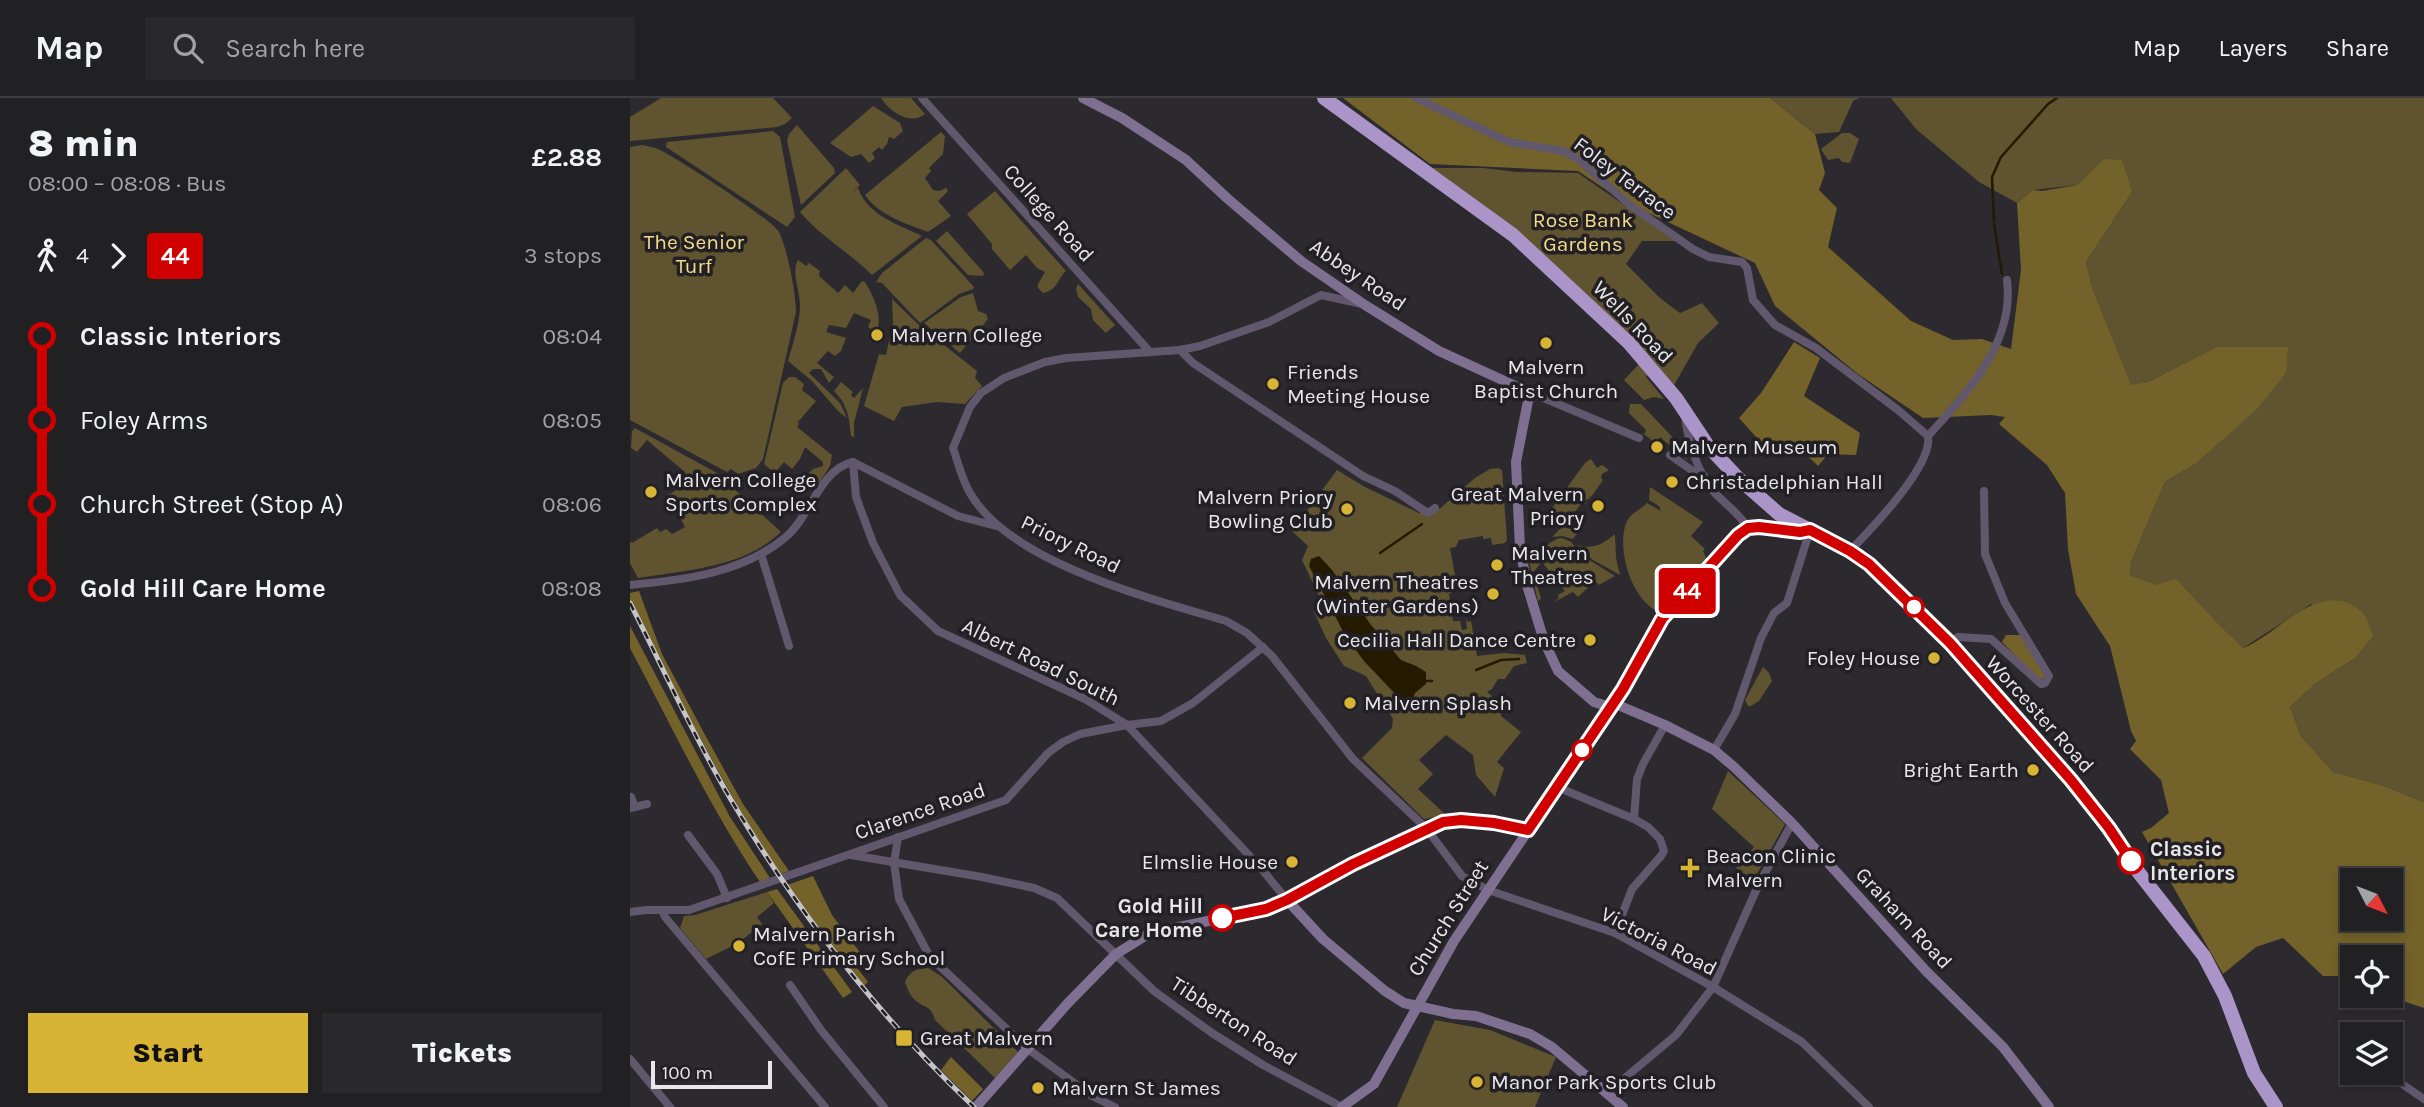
<!DOCTYPE html>
<html lang="en">
<head>
<meta charset="utf-8">
<style>
  :root { --surface:#212023; --page:#29282b; --text:#f1f3f6; --muted:#a2a3a6; --line:#3e3e41; --accent:#d8b434 }
  body { margin:0; font-family:Karla,sans-serif; background:var(--page); color:var(--text); height:100vh; display:flex; flex-direction:column; font-size:26px; white-space:nowrap }
  * { box-sizing:border-box; margin:0 }
  p { font-size:23px; color:var(--muted) }
  .icon { flex:none; width:38px; height:38px; fill:none; stroke:currentColor; stroke-width:2; stroke-linecap:round; stroke-linejoin:round }
  .map { position:relative; flex:1; overflow:hidden }
  .side { display:flex; flex-direction:column; background:var(--surface); width:630px }
  .side>* { flex:none }
  .badge { padding:0 14px; border-radius:5px; font-size:24px; line-height:46px }
  .needle { width:46px; rotate:132deg }
  .buttons { position:absolute; left:1710px; top:770px; display:grid; gap:14px }
  .buttons a { display:grid; place-items:center; width:63px; height:63px; border-radius:0px; background:var(--surface); box-shadow:0 4px 10px #0003,0 0 0 2px var(--line); font-size:35px }
  .scale { position:absolute; left:21px; bottom:18px; width:121px; box-sizing:border-box; padding-left:7px; border:4px solid #e8e7ea; border-top:0; font-size:19px; line-height:24px; white-space:nowrap; color:#e8e7ea; -webkit-text-stroke:5px #222025; paint-order:stroke }
  .map>.badge { position:absolute; translate:-50% -50%; box-shadow:0 0 0 4px #fff }
  .legs { display:flex; align-items:center; gap:10px; height:77px; padding:0 28px; font-size:23px }
  .legs p { margin-inline-start:auto }
  .headline { display:flex; align-items:center; justify-content:space-between; height:119px; padding:0 28px }
  h1 { font-size:38px; font-weight:800; line-height:52px }
  .action { display:flex; gap:14px; margin-top:auto; padding:14px 28px }
  .action a { flex:1; height:80px; border-radius:0px; background:var(--accent); color:#111; font-size:28px; font-weight:800; line-height:80px; text-align:center }
  .action a+a { background:var(--page); color:var(--text) }
  ul { padding:0 28px; list-style:none }
  li { display:flex; align-items:center; gap:24px; height:84px; font-size:26px }
  li i { display:grid; place-items:center; width:10px; height:100%; margin:0 9px; background:currentColor }
  li i::after { content:''; width:18px; height:18px; margin:-9px; border:5px solid; border-radius:50%; background:var(--surface) }
  li p { margin-inline-start:auto }
  li:first-child i { background:linear-gradient(#0000 50%,currentColor 0) }
  li:last-child i { background:linear-gradient(currentColor 50%,#0000 0) }
  header { display:flex; align-items:center; gap:42px; box-sizing:border-box; height:98px; padding:0 35px; background:var(--surface); border-bottom:2px solid var(--line) }
  header strong { font-size:33px }
  nav { display:flex; gap:38px; margin-inline-start:auto; font-size:24px }
  .search { width:490px; height:63px; background:var(--page); display:flex; align-items:center; gap:18px; box-sizing:border-box; padding:0 24px; border-radius:0px; color:var(--muted); font-size:26px }
  main { display:flex; flex:1; min-height:0 }
  .map>svg:first-child { display:block }
</style>
</head>
<body>
<header>
<strong>Map</strong>
<div class="search"><svg class="icon" aria-label="search" viewBox="0 0 24 24"><circle cx="10" cy="10" r="6"/><path d="M15 15l6 6"/></svg>Search here</div>
<nav><a>Map</a><a>Layers</a><a>Share</a></nav>
</header>
<main>
<section class="side">
<div class="headline"><div><h1>8 min</h1><p>08:00 – 08:08 · Bus</p></div><b>£2.88</b></div>
<div class="legs"><svg class="icon" aria-label="walk" viewBox="0 0 24 24"><circle cx="13" cy="4" r="2"/><path d="M13 8l-2 6 4 7M11 14l-3 7M7 12l3-4h3l4 4"/></svg>4<svg class="icon" aria-label="forward" viewBox="0 0 24 24"><path d="M9 5l7 7-7 7"/></svg><b class="badge" style="background:#d00000;color:#fff">44</b><p>3 stops</p></div>
<ul>
<li><i style="color:#d00000"></i><b>Classic Interiors</b><p>08:04</p></li>
<li><i style="color:#d00000"></i><span>Foley Arms</span><p>08:05</p></li>
<li><i style="color:#d00000"></i><span>Church Street (Stop A)</span><p>08:06</p></li>
<li><i style="color:#d00000"></i><b>Gold Hill Care Home</b><p>08:08</p></li>
</ul>
<div class="action"><a>Start</a><a>Tickets</a></div>
</section>
<div class="map">
<svg width="1794" height="1009" viewBox="0 0 1794 1009">
  <rect width="100%" height="100%" fill="#2c2a2f"/>
  <g fill="#5f542f">
    <polygon points="31,0 143,0 162,20 155,26 147,29 0,43 0,19"/>
    <path d="M251,0H281L295,16C280,28 260,14 251,0Z"/>
    <polygon points="1140,0 1229,0 1223,3 1209,34 1185,36"/>
    <path d="M1261,0H1794V704L1751,687L1703,674L1671,638L1660,609L1686,585L1724,561L1681,506L1613,550C1580,520 1542,493 1500,477L1501,464L1535,384L1565,366L1586,249L1518,284L1501,288L1462,189L1456,164L1502,94L1473,61L1447,87L1403,92L1387,105L1349,84L1286,31Z"/>
    <polygon points="243,8 270,25 273,33 264,41 259,39 257,46 252,52 249,49 242,55 245,60 239,65 231,56 221,59 200,45"/>
    <polygon points="167,27 204,70 205,75 171,107 157,43 159,36"/>
    <polygon points="143,33 150,39 165,119 157,129 36,49 37,44"/>
    <path d="M311,34L315,38L313,56L299,70L301,73L295,80L303,92L309,93L316,90L318,93L308,103L321,118L298,134C275,125 250,118 235,97Z"/>
    <polygon points="1212,35 1220,35 1229,41 1220,65 1212,64 1209,60 1198,62 1191,51"/>
    <path d="M12,47C17,48 23,49 28,51C44,58 143,122 149,134C157,150 166,195 166,214L133,361L126,370L108,376L101,371L97,374L0,322V49Z"/>
    <path d="M216,70L230,87L220,97L228,90C238,118 268,126 292,138L242,177C219,154 191,139 170,114Z"/>
    <polygon points="799,70 853,70 887,74 948,75 1046,143 1012,143 996,166 1030,200 1050,215 1072,205 1089,225 1068,245 1043,289"/>
    <path d="M365,93L436,173C427,181 428,192 413,195L408,190V186L415,174L407,170L396,157L380,172L362,151V146L337,116Z"/>
    <polygon points="317,133 354,175 353,178 338,177 306,143"/>
    <polygon points="296,140 301,142 344,189 343,191 329,196 290,225 252,185 246,184 252,175"/>
    <path d="M168,162L176,168L179,165L190,173L189,178L208,195L215,187L223,195L232,183L235,184C243,197 253,218 247,234L238,229L241,222L224,215L216,230L199,227L196,234L216,240L211,253L205,258L198,253L187,265L204,279L199,285L191,271H183L179,275L210,305L217,320L208,313L182,283L158,263C163,245 170,225 170,207C170,192 161,175 168,162Z"/>
    <polygon points="448,186 485,227 476,235 463,222 461,211 448,199 446,191"/>
    <polygon points="343,195 348,213 356,216 358,221 330,255 294,225 331,199"/>
    <polygon points="262,201 291,229 347,273 345,280 352,288 335,306 307,304 272,309 264,323 234,308 249,256 256,257 263,225"/>
    <polygon points="1009,266 1018,276 1016,279 1034,301 1024,299 1014,302 994,282"/>
    <polygon points="159,279 165,279 174,286 172,292 186,303 168,324 169,326 167,329 202,357 200,368 185,391 177,377 183,371 193,368 193,364 175,349 170,361 162,371 154,364 148,371 157,379 154,383 134,366 153,285"/>
    <path d="M211,284L223,294L221,297L224,300L233,290L224,325V339L221,338C219,319 218,307 204,293Z"/>
    <polygon points="1000,306 1011,306 1047,344 1058,363 1030,339 1025,345 1014,336 1016,332 999,315"/>
    <path d="M5,330L105,385L103,390L151,434C113,470 57,472 8,480L0,465V443L2,445L27,430L30,434L36,431L42,436L55,429L38,397L50,390L48,384L56,375L17,342L7,354L1,350L2,333Z"/>
    <polygon points="961,361 967,370 972,367 979,372 972,376 971,380 973,382 961,399 959,398 960,400 956,402 956,406 951,406 937,425 945,432 950,431 943,441 932,438 922,439 936,425 922,410 955,365"/>
    <polygon points="868,370 872,372 877,442 875,445 862,447 861,440 853,441 853,438 829,442 826,449 820,450 827,489 823,494 819,496 823,523 830,523 832,532 837,531 836,521 838,524 841,523 847,558 874,555 895,557 897,565 884,568 875,581 868,581 862,591 857,594 873,607 871,610 871,618 891,634 867,664 874,670 865,699 846,677 843,657 816,637 789,662 803,676 788,691 816,717 794,721 732,660 762,630 763,621 736,578 714,568 696,540 684,514 690,500 672,462 678,448 662,433 707,372 735,389 789,415 807,413 845,380 860,371"/>
    <path d="M1020,389L1073,424L1061,438L1075,451L1073,453L1077,462L1030,514C1002,505 985,449 997,423C1001,415 1010,412 1017,405L1031,413L1029,408L1019,402Z"/>
    <path d="M985,436L986,460L990,477L963,462L947,447C963,452 973,446 985,436Z"/>
    <path d="M932,440L941,444L953,458L985,478L969,487L965,483L948,499L943,494L922,505L929,500L928,497L935,493L912,464L903,474L911,500L908,504L899,463C911,457 918,441 932,440Z"/>
    <polygon points="1133,569 1139,575 1142,583 1129,603 1121,608 1118,608 1115,602"/>
    <polygon points="1098,673 1155,726 1123,783 1106,770 1124,749 1082,711"/>
    <polygon points="137,794 144,805 127,819 132,826 108,845 76,861 50,830 54,818 65,817"/>
    <path d="M298,870L311,878L388,954L365,980L305,922C301,906 294,911 284,901C279,896 277,889 275,884C281,872 286,871 298,870Z"/>
    <polygon points="805,922 860,932 926,959 905,1009 767,1009"/>
  </g>
  <g fill="#736229" fill-rule="evenodd">
    <path d="M713,0H1140L1185,36L1195,75L1189,92L1207,110L1198,149L1281,223L1323,242L1352,241L1381,251L1391,172L1387,105L1403,92L1412,93L1447,87L1473,61L1492,62L1502,94L1456,164L1462,189L1501,287L1518,284L1586,249H1658L1656,275L1627,311L1565,366L1535,384L1501,464L1500,477L1526,487L1546,481L1590,528L1613,550C1649,536 1689,479 1731,513C1737,518 1740,531 1743,538L1724,561L1686,585L1660,609L1671,638L1703,674L1751,687L1794,704V910L1757,898H1760V859H1722V878H1693L1653,840L1626,849L1593,876L1512,734L1521,730L1539,715L1531,682L1500,651L1506,643L1501,633L1480,548L1446,496L1438,451L1435,395L1417,367L1369,326L1375,319L1361,317L1293,320L1228,276L1145,208L1125,165L993,103L948,73L800,66ZM1722,782H1760V821H1722Z"/>
    <path d="M1164,244L1190,260L1174,298L1230,335L1226,357L1198,356L1188,368C1176,356 1162,343 1143,343L1136,350L1109,320L1131,295Z"/>
    <path d="M9,493L32,556L74,635L113,706L159,773L150,776C92,689 47,595 0,502V495Z"/>
    <path d="M0,528L100,719L140,780L130,784C80,710 42,629 0,550Z"/>
    <polygon points="1376,537 1391,537 1415,578 1410,583 1372,544"/>
    <polygon points="183,778 202,817 232,857 224,866 238,884 233,889 157,787"/>
    <polygon points="147,791 222,894 213,900 137,794"/>
    <polygon points="321,959 353,991 342,1003 311,972"/>
  </g>
  <polygon fill="#231a00" points="689,458 702,472 741,527 771,562 786,568 796,574 796,586 785,595 782,603 776,604 770,601 734,563 716,539 679,468 681,461"/>
  <g fill="none" stroke-linecap="round" stroke-linejoin="round">
    <g stroke="#231a00" stroke-width="2.5">
      <polyline points="1364,123 1362,79 1371,59 1418,6 1427,0"/>
      <polyline points="1364,126 1372,176"/>
      <polyline points="750,455 792,426"/>
      <polyline points="846,572 871,562 889,561"/>
      <polyline points="796,583 802,583"/>
    </g>
    <g stroke="#61586d" stroke-width="8">
      <polyline points="292,0 520,254"/>
      <polyline points="786,0 879,44 933,53 948,61 1000,107 1063,151 1079,159 1112,164 1117,170 1123,202 1145,227 1186,250 1268,312 1298,338"/>
      <path d="M732,206L691,197L639,224L570,248L550,252L436,260L415,264L374,280L351,295L340,309L323,350C328,364 332,382 340,395C380,465 522,501 596,523L617,535L642,558L723,661L796,730L832,778L858,792L985,835L1083,889L1172,944L1239,1009"/>
      <polyline points="550,252 563,265 733,378 765,393 798,415 805,410"/>
      <polyline points="892,291 1009,340"/>
      <path d="M1055,317C1057,341 1068,376 1084,394C1095,406 1109,415 1118,430"/>
      <polyline points="1040,357 1070,378 1074,378"/>
      <polyline points="223,364 226,399 243,445 270,497 308,533 455,601 497,627 630,769 657,802"/>
      <path d="M1220,453C1241,431 1303,368 1298,338C1336,296 1385,245 1377,182"/>
      <polyline points="131,456 159,548"/>
      <path d="M0,487C55,482 114,475 157,438C181,417 190,371 223,364L328,418L366,428"/>
      <polyline points="1320,545 1328,539 1361,541 1411,586 1415,585 1419,578 1375,505 1355,456 1354,393"/>
      <polyline points="1084,652 1105,616 1131,540 1144,515 1157,505 1180,432"/>
      <polyline points="927,689 1004,721 1018,729 1030,741 1034,753 1031,758 1002,791 985,835"/>
      <polyline points="1,699 5,709"/>
      <polyline points="0,710 17,706"/>
      <polyline points="1004,721 1007,681 1013,666 1035,627"/>
      <polyline points="58,737 87,776 97,800"/>
      <polyline points="268,739 264,765 269,801 300,859 398,951 462,998 485,1009"/>
      <polyline points="221,757 352,779 404,790 427,800 524,893 582,935 633,967 712,1009"/>
      <polyline points="32,812 35,819 195,1009"/>
      <polyline points="0,814 16,812 59,812 376,702 418,655 433,644 450,636 497,627 531,623 563,605 633,549"/>
      <polyline points="160,887 191,932 254,1009"/>
      <polyline points="0,961 40,1009"/>
      <polyline points="1756,975 1794,1001"/>
      <polyline points="977,995 1046,937 1083,889 1128,788 1162,725"/>
    </g>
    <g stroke="#7f7092" stroke-width="10">
      <polyline points="453,0 492,20 556,62 598,101 671,163 735,207 809,253 892,291 897,297 898,303 886,364 890,450 897,487 914,543 928,573 964,604 977,608 988,607 1035,627 1084,652 1103,668 1162,725 1296,873 1373,949 1419,1009"/>
      <polyline points="657,802 693,841 755,893 774,905 823,916 846,918 900,936 922,949 993,1009"/>
      <polyline points="346,1009 438,905 486,856 520,835 636,811 657,802 723,766 813,724 831,722 864,725 898,732"/>
      <path d="M712,1009L744,986L824,843L993,591L1032,521L1113,433C1135,422 1157,438 1180,432"/>
    </g>
    <polyline stroke="#ab94c8" stroke-width="14" points="694,0 883,137 999,245 1046,300 1078,348 1108,380 1149,416 1228,457 1253,479 1320,545 1457,701 1509,775 1574,858 1595,898 1624,975 1646,1009"/>
    <defs>
      <path id="rail" d="M0,505C33,570 63,637 100,700C167,813 248,918 344,1009"/>
    </defs>
    <use href="#rail" stroke="#c5c4c7" stroke-width="5"/>
    <use href="#rail" stroke="#222025" stroke-width="2.5" stroke-dasharray="8" stroke-linecap="butt"/>
  </g>
  <g fill="none" stroke-linecap="round" stroke-linejoin="round">
    <defs>
      <polyline id="line-1" points="592,820 636,811 657,802 723,766 813,724 831,722 864,725 898,732 993,591 1032,521 1108,437 1118,430 1129,429 1170,434 1180,432 1220,453 1239,466 1320,545 1441,682 1479,730 1501,763"/>
    </defs>
    <use href="#line-1" stroke="#fff" stroke-width="16"/>
    <use href="#line-1" stroke="#d00000" stroke-width="10"/>
  </g>
  <g fill="#d8b434" stroke="#222025" stroke-width="2.5">
    <circle cx="247" cy="237" r="7"/>
    <circle cx="916" cy="245" r="7"/>
    <circle cx="643" cy="286" r="7"/>
    <circle cx="1027" cy="349" r="7"/>
    <circle cx="1042" cy="384" r="7"/>
    <circle cx="21" cy="394" r="7"/>
    <circle cx="968" cy="408" r="7"/>
    <circle cx="717" cy="411" r="7"/>
    <circle cx="867" cy="467" r="7"/>
    <circle cx="863" cy="496" r="7"/>
    <circle cx="960" cy="542" r="7"/>
    <circle cx="1304" cy="560" r="7"/>
    <circle cx="720" cy="605" r="7"/>
    <circle cx="1403" cy="672" r="7"/>
    <circle cx="662" cy="764" r="7"/>
    <path d="M1056.5 759.5h7v7h7v7h-7v7h-7v-7h-7v-7h7z"/>
    <circle cx="109" cy="848" r="7"/>
    <rect x="265" y="931" width="18" height="18" rx="3.5"/>
    <circle cx="847" cy="984" r="7"/>
    <circle cx="408" cy="990" r="7"/>
  </g>
  <g fill="#fff" stroke="#d00000" stroke-width="3.5">
    <circle cx="1284" cy="509" r="9"/>
    <circle cx="952" cy="652" r="9"/>
    <circle cx="1501" cy="763" r="12"/>
    <circle cx="592" cy="820" r="12"/>
  </g>
  <g text-anchor="middle" stroke-width="7" stroke-linejoin="round" paint-order="stroke">
    <g font-size="21" fill="#e8e7ea" stroke="#222025">
      <text transform="translate(995 80) rotate(37)" y="7">Foley Terrace</text>
      <text transform="translate(419 115) rotate(48)" y="7">College Road</text>
      <text transform="translate(728 177) rotate(34)" y="7">Abbey Road</text>
      <text transform="translate(1003 224) rotate(46)" y="7">Wells Road</text>
      <text transform="translate(441 446) rotate(26)" y="7">Priory Road</text>
      <text transform="translate(411 564) rotate(26)" y="7">Albert Road South</text>
      <text transform="translate(1410 616) rotate(48)" y="7">Worcester Road</text>
      <text transform="translate(290 713) rotate(-19)" y="7">Clarence Road</text>
      <text transform="translate(818 820) rotate(-58)" y="7">Church Street</text>
      <text transform="translate(1274 820) rotate(47)" y="7">Graham Road</text>
      <text transform="translate(1029 843) rotate(27)" y="7">Victoria Road</text>
      <text transform="translate(604 923) rotate(33)" y="7">Tibberton Road</text>
    </g>
    <g font-size="21" fill="#f7dc88" stroke="#222025">
      <text x="953" y="129">Rose Bank<tspan x="953" dy="24">Gardens</tspan></text>
      <text x="64" y="151">The Senior<tspan x="64" dy="24">Turf</tspan></text>
    </g>
    <g font-size="21" fill="#e8e7ea" stroke="#222025" text-anchor="start">
      <text x="261" y="244">Malvern College</text>
      <text x="916" y="276" text-anchor="middle">Malvern<tspan x="916" dy="24">Baptist Church</tspan></text>
      <text x="657" y="281">Friends<tspan x="657" dy="24">Meeting House</tspan></text>
      <text x="1041" y="356">Malvern Museum</text>
      <text x="35" y="389">Malvern College<tspan x="35" dy="24">Sports Complex</tspan></text>
      <text x="1056" y="391">Christadelphian Hall</text>
      <text x="954" y="403" text-anchor="end">Great Malvern<tspan x="954" dy="24">Priory</tspan></text>
      <text x="703" y="406" text-anchor="end">Malvern Priory<tspan x="703" dy="24">Bowling Club</tspan></text>
      <text x="881" y="462">Malvern<tspan x="881" dy="24">Theatres</tspan></text>
      <text x="849" y="491" text-anchor="end">Malvern Theatres<tspan x="849" dy="24">(Winter Gardens)</tspan></text>
      <text x="946" y="549" text-anchor="end">Cecilia Hall Dance Centre</text>
      <text x="1290" y="567" text-anchor="end">Foley House</text>
      <text x="734" y="612">Malvern Splash</text>
      <text x="1389" y="679" text-anchor="end">Bright Earth</text>
      <text x="1076" y="765">Beacon Clinic<tspan x="1076" dy="24">Malvern</tspan></text>
      <text x="648" y="771" text-anchor="end">Elmslie House</text>
      <text x="123" y="843">Malvern Parish<tspan x="123" dy="24">CofE Primary School</tspan></text>
      <text x="290" y="947">Great Malvern</text>
      <text x="861" y="991">Manor Park Sports Club</text>
      <text x="422" y="997">Malvern St James</text>
    </g>
    <g font-size="21" font-weight="bold" fill="#e8e7ea" stroke="#222025" text-anchor="start">
      <text x="1520" y="758">Classic<tspan x="1520" dy="24">Interiors</tspan></text>
      <text x="573" y="815" text-anchor="end">Gold Hill<tspan x="573" dy="24">Care Home</tspan></text>
    </g>
  </g>
</svg>
<div class="buttons">
<a><svg class="needle" viewBox="-14 -14 28 28"><path d="M0-13l5 13h-10z" fill="#e53935"/><path d="M0 13l5-13h-10z" fill="#a2a3a6"/></svg></a>
<a><svg class="icon" aria-label="locate" viewBox="0 0 24 24"><circle cx="12" cy="12" r="6"/><path d="M12 2v4M12 18v4M2 12h4M18 12h4"/></svg></a>
<a><svg class="icon" aria-label="layers" viewBox="0 0 24 24"><path d="M12 4l9 5-9 5-9-5zM3 14l9 5 9-5"/></svg></a>
</div>
<div class="scale">100 m</div>
<b class="badge" style="left:1057px;top:493px;background:#d00000;color:#fff">44</b>
</div>
</main>
</body>
</html>
